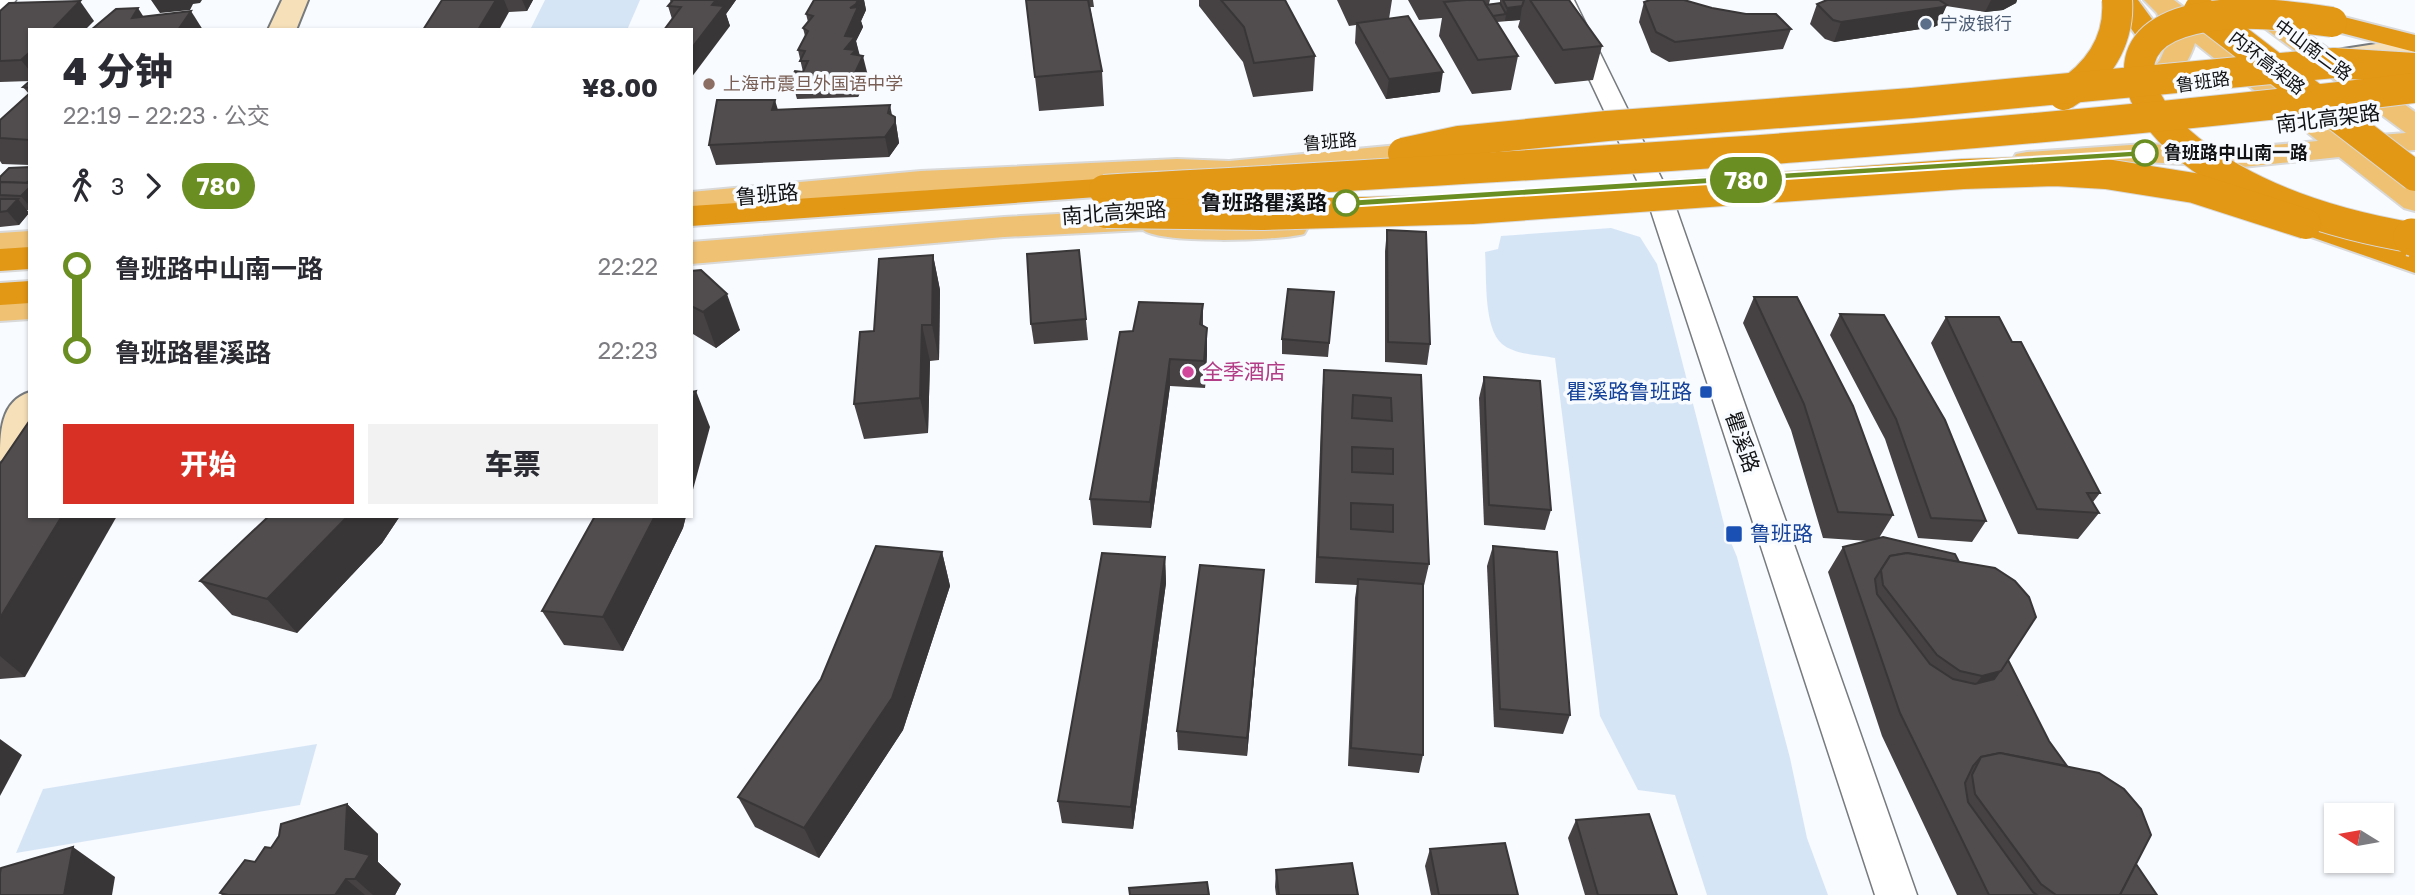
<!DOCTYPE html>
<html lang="zh">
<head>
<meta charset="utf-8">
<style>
  :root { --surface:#fff; --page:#f2f2f3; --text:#2b2b33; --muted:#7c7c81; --accent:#d93025 }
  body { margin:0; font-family:"Golos Text","Noto Sans SC",sans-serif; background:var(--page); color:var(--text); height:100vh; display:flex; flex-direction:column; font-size:26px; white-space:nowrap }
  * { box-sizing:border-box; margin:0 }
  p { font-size:23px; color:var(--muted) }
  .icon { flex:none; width:38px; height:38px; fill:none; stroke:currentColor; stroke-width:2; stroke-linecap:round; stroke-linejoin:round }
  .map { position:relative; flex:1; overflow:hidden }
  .drawer { position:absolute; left:28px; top:28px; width:665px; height:490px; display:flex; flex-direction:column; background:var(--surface); border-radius:0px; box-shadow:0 2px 5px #0004 }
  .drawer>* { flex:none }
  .badge { padding:0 14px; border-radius:23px; font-size:24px; line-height:46px }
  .needle { width:46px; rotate:281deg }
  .fabs { position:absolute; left:2324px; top:803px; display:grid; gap:14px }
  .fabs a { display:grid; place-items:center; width:70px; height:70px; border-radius:0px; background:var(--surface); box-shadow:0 2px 5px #0004; font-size:35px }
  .map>.badge { position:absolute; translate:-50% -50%; box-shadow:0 0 0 4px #fff }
  .legs { display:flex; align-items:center; gap:10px; height:77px; padding:0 35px; font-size:23px }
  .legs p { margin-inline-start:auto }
  .summary { display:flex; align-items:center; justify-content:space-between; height:119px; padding:0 35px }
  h1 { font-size:38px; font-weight:800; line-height:52px }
  .primary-button { display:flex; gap:14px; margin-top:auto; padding:14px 35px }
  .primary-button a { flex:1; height:80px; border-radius:0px; background:var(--accent); color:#fff; font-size:28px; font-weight:800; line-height:80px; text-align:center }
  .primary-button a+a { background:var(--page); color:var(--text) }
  ul { padding:0 35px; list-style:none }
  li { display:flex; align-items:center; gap:24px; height:84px; font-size:26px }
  li i { display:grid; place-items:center; width:10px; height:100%; margin:0 9px; background:currentColor }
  li i::after { content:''; width:18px; height:18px; margin:-9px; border:5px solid; border-radius:50%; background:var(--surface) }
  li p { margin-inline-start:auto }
  li:first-child i { background:linear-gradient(#0000 50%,currentColor 0) }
  li:last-child i { background:linear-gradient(currentColor 50%,#0000 0) }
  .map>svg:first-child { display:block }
</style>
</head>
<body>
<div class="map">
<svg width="2415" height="895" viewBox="0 0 2415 895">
  <rect width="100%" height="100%" fill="#f8fbff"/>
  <g fill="#d6e5f6">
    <polygon points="545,0 640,0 627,30 530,30"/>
    <path d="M1611,228L1640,237L1657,264L1725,528L1737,557L1790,758L1807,838L1828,895H1707L1675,795L1638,790L1600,716L1555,358C1540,355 1515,355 1502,344C1483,327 1487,277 1485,252L1498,249L1501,236Z"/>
    <polygon points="317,744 300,805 16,853 43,789"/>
  </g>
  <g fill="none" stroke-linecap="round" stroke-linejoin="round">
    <defs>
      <g id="street">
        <polygon points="0,0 16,0 8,9 0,11"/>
        <polygon points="1552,0 1574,0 1676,208 1917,895 1875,895 1650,208"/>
      </g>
      <g id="secondary">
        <polygon points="282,0 308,0 296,30 268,30"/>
        <polygon points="2415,38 2415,54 2343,65 2333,63 2329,57 2333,51 2343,49"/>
        <path d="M30,392C30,421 33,451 0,461C0,433 0,401 30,392Z"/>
      </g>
      <g id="primary">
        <path d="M2144,0H2174L2353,137L2406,133L2236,7L2232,0H2261L2415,112V150L2374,154L2415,185V211L2404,208L2339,157L2214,170L2201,165L2145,162L2027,170L2016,168L2012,161L2016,154L2027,152L2145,144L2238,148L2318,141L2195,43C2190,59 2176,83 2162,94C2156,99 2148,97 2141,95L2136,89L2160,60L2167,44L2157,13Z"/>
        <polygon points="1441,141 1452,143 1456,150 1452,157 1229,179 1177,177 921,191 691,212 691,192 921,171 1177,159 1229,161"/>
        <path d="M1150,209L1161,212L1164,215L1225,220L1292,217L1304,220L1308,227L1304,234C1278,241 1161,244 1143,230L1004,237L691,264V242L1004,217Z"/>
        <polygon points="30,231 30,253 0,255 0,233"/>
        <polygon points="30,295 30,319 0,321 0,297"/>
      </g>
      <g id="highway">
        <polygon points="2111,0 2138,0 2166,38 2162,44 2152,46 2142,44"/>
        <polygon points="2332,14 2415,35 2415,52 2322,28 2318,22 2322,16"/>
        <polygon points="1142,176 1153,179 1158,186 1153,193 691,226 691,206"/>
        <polygon points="2306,214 2415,250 2415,273 2294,231 2290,224 2294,217"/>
        <polygon points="30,247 30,269 0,271 0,249"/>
        <polygon points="30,281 30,303 0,305 0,283"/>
      </g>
    </defs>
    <use href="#street" stroke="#777b7e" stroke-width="3"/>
    <use href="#secondary" stroke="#777b7e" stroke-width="4"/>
    <use href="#primary" stroke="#d9d9d9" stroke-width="4"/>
    <use href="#highway" stroke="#d9d9d9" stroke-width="4"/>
    <use href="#street" fill="#fff" fill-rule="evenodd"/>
    <use href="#secondary" fill="#f6e0b9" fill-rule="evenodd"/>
    <use href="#primary" fill="#eec173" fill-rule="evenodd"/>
    <use href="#highway" fill="#e29715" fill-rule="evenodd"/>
    <defs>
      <g id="highway-bridge-far1">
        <polyline points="2199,10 2415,176"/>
        <path d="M2332,22C2291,16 2247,10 2205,17C2109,33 2130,102 2190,150C2254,200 2336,225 2415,238"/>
        <path d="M2064,95C2098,73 2120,41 2117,0"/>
        <polyline points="1403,153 1459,141 1607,126 1912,103 2334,63 2415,68"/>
        <path d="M1104,190C1542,165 1979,142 2415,88"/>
        <polyline points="1106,213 1263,215 1472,209 1963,174 2055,171 2106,174 2194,188 2306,224"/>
      </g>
      <polyline id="highway-bridge" points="2412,237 2415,238"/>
    </defs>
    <use href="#highway-bridge-far1" stroke="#d9d9d9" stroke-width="32" stroke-linecap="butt"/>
    <use href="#highway-bridge" stroke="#d9d9d9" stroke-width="40" stroke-linecap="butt"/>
    <use href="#highway-bridge-far1" stroke="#e29715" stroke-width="30"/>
    <use href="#highway-bridge" stroke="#e29715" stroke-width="37"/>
  </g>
  <g fill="#464244">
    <polygon points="442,0 533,0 527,11 509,12"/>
    <polygon points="670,0 736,0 726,14 730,26 672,19 668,6 671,3"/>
    <polygon points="814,0 864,0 866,10 861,21 863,27 856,41 859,55 868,76 858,97 797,99 791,79 803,72 798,50 805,36 803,28 808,22 806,14"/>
    <polygon points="1026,0 1093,0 1094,7 1090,7 1102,71 1104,106 1039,111"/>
    <polygon points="1199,0 1285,0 1315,56 1313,91 1253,97 1243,62 1199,6"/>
    <polygon points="1337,0 1392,0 1389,19 1440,92 1386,99 1355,43 1356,25 1349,26"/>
    <polygon points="1408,0 1490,0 1489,4 1500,3 1500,0 1569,0 1602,46 1593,80 1555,84 1518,27 1520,20 1497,22 1518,56 1511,90 1472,94 1439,36 1442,18 1419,20"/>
    <polygon points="1827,0 2017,0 2016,3 2003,10 1985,12 1946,6 1938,25 1934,27 1834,42 1825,39 1810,24 1817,4"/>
    <polygon points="1644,2 1791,29 1783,49 1669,62 1651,52 1639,22"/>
    <polygon points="0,11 94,21 30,30 30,81 0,82"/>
    <polygon points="30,81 30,165 2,164 0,161 0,120 29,94 23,87"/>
    <polygon points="778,110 892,116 895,117 899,143 889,157 716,165 709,145"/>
    <polygon points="30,167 30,210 27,210 29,213 19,225 0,227 0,177"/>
    <polygon points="1387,230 1430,344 1427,365 1385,362 1385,251"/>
    <polygon points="1079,250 1088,340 1034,344 1031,324"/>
    <polygon points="933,255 940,290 939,360 930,361 928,433 864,439 854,404 874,331"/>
    <polygon points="691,271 740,330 716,348 693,334 691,336"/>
    <polygon points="1334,292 1328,357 1282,354 1282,339"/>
    <polygon points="1754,297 1893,515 1879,538 2008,660 2049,741 2157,895 1957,895 1882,736 1828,572 1843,547 1869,541 1823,538 1791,430 1743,323"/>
    <polygon points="1203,304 1203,326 1207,354 1205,388 1170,386 1151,528 1093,525 1090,499 1133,331"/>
    <polygon points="1840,314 1986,521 1972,542 1918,538 1885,439 1830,335"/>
    <polygon points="1946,317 2012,342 2100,493 2093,502 2099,513 2078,539 2018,534 1931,343"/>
    <polygon points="1324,370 1421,375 1429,564 1423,590 1423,755 1419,773 1348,766 1355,598 1357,585 1315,583 1322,396"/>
    <polygon points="1484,377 1551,510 1545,530 1484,525 1479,398"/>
    <polygon points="0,464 25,677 0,679"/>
    <polygon points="269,516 400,516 382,543 297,633 232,615 200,581"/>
    <polygon points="595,516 686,516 683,528 623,651 564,645 542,611"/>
    <polygon points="1493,546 1570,715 1563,734 1494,727 1487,566"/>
    <polygon points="942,552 950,586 903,730 819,858 755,827 738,797"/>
    <polygon points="1165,557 1166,583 1133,829 1062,823 1058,801"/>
    <polygon points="1264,570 1247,756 1178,750 1177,731"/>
    <polygon points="347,804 378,834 378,862 401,884 395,895 222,895 220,893 271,848"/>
    <polygon points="1576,820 1677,895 1585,895 1568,838"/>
    <polygon points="1430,849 1518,895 1431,895 1425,866"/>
    <polygon points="1276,870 1358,895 1276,895 1275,887"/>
  </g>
  <g fill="#393637">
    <polygon points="151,0 202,0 200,3 193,4 190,10 160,13"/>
    <polygon points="496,0 504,0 509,12 499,30 478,30"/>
    <polygon points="522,0 533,0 527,11"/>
    <polygon points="716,0 736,0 726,14 730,26 691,78 691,49 712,5"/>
    <polygon points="858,0 864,0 866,10 861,21 863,27 856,41 860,56 863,56 868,76 858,97 845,49 850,8"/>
    <polygon points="1991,0 2017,0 2016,3 2003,10 1985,12"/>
    <polygon points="80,1 94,21 85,30 52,30"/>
    <polygon points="1947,5 1938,25 1934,27 1834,42 1841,22"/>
    <polygon points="1522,6 1520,20 1505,21 1507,8"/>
    <polygon points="138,8 152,30 132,18"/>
    <polygon points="191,11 203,30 178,30"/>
    <polygon points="30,52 30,71 21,60"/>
    <polygon points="1443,72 1440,92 1386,99 1389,79"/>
    <polygon points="775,100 781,120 772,110"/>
    <polygon points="890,105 894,125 895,117 899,143 889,157 885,137"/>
    <polygon points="30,179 30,203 26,203 30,207 21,196 25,184"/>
    <polygon points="18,199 29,213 19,225 7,211"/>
    <polygon points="933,255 940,290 939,360 932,325"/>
    <polygon points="727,294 740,330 716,348 703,312"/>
    <polygon points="922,325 930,361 928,433 920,398"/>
    <polygon points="1207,328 1207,354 1205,388 1204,361"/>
    <polygon points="1170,359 1170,386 1151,528 1150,502"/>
    <polygon points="696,391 710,427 691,497 691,406"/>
    <polygon points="62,516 117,516 25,677 0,656 0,618"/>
    <polygon points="348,516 400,516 382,543 297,633 267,599"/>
    <polygon points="655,516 686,516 683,528 623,651 603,617"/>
    <polygon points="942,552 950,586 903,730 819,858 804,828"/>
    <polygon points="1165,557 1166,583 1133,829 1131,807"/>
    <polygon points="1264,570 1262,590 1247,756 1247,738"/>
    <polygon points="2001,671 1974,704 1956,709 1982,676"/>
    <polygon points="0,739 22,755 0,796"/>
    <polygon points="347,804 378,834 378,862 401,884 395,895 373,895 355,879 345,849"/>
    <polygon points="73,847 115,877 112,895 64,895"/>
    <polygon points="346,879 365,895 335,895"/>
  </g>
  <g fill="#514d4f" stroke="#393637" stroke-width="2" fill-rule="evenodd">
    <polygon points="442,0 496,0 478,30 423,30"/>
    <polygon points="673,0 716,0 712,5 724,6 691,49 691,30 664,30 681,7 668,6"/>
    <polygon points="814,0 858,0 856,4 850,8 858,7 845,36 855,37 845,49 856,50 852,54 863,56 853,77 791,79 795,71 803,72 808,61 800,61 805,51 798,50 808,31 803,28 813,16 806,14"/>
    <polygon points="1026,0 1088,0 1102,71 1035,77"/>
    <polygon points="1221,0 1285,0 1315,56 1254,63 1244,27"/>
    <polygon points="1466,0 1483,0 1518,56 1478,60 1444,2"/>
    <polygon points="1503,0 1524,0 1522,6 1507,8"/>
    <polygon points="1530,0 1569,0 1602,46 1563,50"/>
    <polygon points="1650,0 1684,0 1712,8 1746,14 1776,14 1791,29 1675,42 1656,32 1644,2"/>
    <polygon points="1827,0 1939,0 1947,5 1943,7 1841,22 1833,20 1817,4"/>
    <polygon points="80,1 52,30 30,30 30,52 21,60 0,61 0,11 9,3"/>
    <polygon points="1500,3 1506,14 1493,16 1486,5"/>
    <polygon points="138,8 132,18 191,11 178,30 91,30 116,9"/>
    <polygon points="1408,16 1443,72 1389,79 1357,23"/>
    <polygon points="30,81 30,88 23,87"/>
    <polygon points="30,93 30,140 0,138 0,120"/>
    <polygon points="717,100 775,100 772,110 890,105 888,113 895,117 895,123 885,137 709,145"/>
    <polygon points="30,167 30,180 26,183 0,182 0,177 9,168"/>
    <polygon points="0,182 30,183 30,187 21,196 0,195"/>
    <polygon points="0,199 18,199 7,211 0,212"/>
    <polygon points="1387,230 1426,232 1430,344 1388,342"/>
    <polygon points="1079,250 1086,319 1031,324 1027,254"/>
    <polygon points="933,255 932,325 922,325 920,398 854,404 860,332 874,331 879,259"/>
    <polygon points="701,270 727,294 703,312 691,306 691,271"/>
    <polygon points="1288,289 1334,292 1329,343 1282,339"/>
    <polygon points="1754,297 1797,297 1853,406 1893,515 1838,512 1804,404"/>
    <polygon points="1139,302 1203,304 1200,324 1207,328 1204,361 1170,359 1150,502 1090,499 1120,332 1133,331"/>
    <polygon points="1840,314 1884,315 1945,420 1986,521 1931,518 1896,419"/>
    <polygon points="1946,317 1999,317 2012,342 2021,342 2100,493 2087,493 2099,513 2037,509"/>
    <path d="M1324,370L1421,375L1429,564L1318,557ZM1353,395L1391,398L1392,421L1352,418ZM1352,447L1393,449V474L1352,472ZM1351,503L1393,505V532L1351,529Z"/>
    <polygon points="1484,377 1540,381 1551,510 1489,505"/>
    <polygon points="696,391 691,406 691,392"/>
    <polygon points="30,420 30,516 62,516 0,618 0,464"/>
    <polygon points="269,516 348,516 267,599 200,581"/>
    <polygon points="595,516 655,516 603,617 542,611"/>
    <polygon points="1883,537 1955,554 1959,562 1907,553 1890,556 1875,579 1877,594 1930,664 1953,679 1975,684 1994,679 2008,660 2049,741 2067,766 2000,753 1981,757 1973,766 1965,783 1968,802 2033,892 2037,895 1989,895 1900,713 1843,547"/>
    <polygon points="876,546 942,552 892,698 804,828 738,797 821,679"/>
    <polygon points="1493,546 1557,552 1570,715 1500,709"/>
    <polygon points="1102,553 1165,557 1131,807 1058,801"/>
    <polygon points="1907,553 1995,568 2015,581 2029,597 2036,617 2001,671 1982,676 1960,671 1937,655 1883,585 1881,570 1890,556"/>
    <polygon points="1200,565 1264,570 1247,738 1177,731"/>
    <polygon points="1358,579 1423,584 1423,755 1351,748"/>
    <polygon points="2000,753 2099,773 2124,789 2141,809 2151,835 2120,895 2056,895 2041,884 1975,794 1972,775 1981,757"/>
    <polygon points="347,804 345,849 370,855 355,879 346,879 335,895 228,895 220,893 245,860 255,862 265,847 271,848 279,836 281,824"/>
    <polygon points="1649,814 1677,895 1598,895 1576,820"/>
    <polygon points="1505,843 1518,895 1439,895 1430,849"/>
    <polygon points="73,847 64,895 66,895 0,895 0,873 1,868"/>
    <polygon points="1352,863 1358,895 1279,895 1276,870"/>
    <polygon points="2136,864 2157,895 2120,895"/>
    <polygon points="1207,882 1209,895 1130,895 1129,888"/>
  </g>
  <polygon fill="#6b8e23" stroke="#fff" stroke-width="2" points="2145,150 2149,151 2149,156 1346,207 1340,203 1346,200"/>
  <circle fill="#5c6f8a" stroke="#f8fbff" stroke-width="2.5" cx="1926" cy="24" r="7"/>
  <circle fill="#8d6e63" stroke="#f8fbff" stroke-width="2.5" cx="709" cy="84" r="7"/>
  <g fill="#fff" stroke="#6b8e23" stroke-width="3.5">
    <circle cx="2145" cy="153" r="12"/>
    <circle cx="1346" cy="203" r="12"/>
  </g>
  <circle fill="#d1479c" stroke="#f8fbff" stroke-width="2.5" cx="1188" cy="372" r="7"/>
  <g fill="#1a4fb4" stroke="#f8fbff" stroke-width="2.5">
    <rect x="1699" y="385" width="14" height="14" rx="3.5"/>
    <rect x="1725" y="525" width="18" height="18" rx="3.5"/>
  </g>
  <g text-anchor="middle" stroke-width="7" stroke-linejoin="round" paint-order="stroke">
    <g font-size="18" fill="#4e5e75" stroke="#f8fbff" text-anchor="start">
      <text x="1940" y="30">宁波银行</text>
    </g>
    <g font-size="18" fill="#111213" stroke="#f8fbff">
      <text transform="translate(2313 50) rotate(36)" y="6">中山南二路</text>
      <text transform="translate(2267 63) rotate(38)" y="6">内环高架路</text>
      <text transform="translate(2203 82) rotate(-8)" y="6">鲁班路</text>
      <text transform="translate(1330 142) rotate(-5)" y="6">鲁班路</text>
    </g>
    <g font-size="18" fill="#785e54" stroke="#f8fbff" text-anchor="start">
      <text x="723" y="90">上海市震旦外国语中学</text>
    </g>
    <g font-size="18" font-weight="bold" fill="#111213" stroke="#f8fbff" text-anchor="start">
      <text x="2164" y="159">鲁班路中山南一路</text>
    </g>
    <g font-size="21" fill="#111213" stroke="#f8fbff">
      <text transform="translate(2328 119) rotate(-7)" y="7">南北高架路</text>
      <text transform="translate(767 195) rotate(-5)" y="7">鲁班路</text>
      <text transform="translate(1114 213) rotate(-4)" y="7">南北高架路</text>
      <text transform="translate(1742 442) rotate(71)" y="7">瞿溪路</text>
    </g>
    <g font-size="21" font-weight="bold" fill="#111213" stroke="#f8fbff" text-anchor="end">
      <text x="1327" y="210">鲁班路瞿溪路</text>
    </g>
    <g font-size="21" fill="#b23c85" stroke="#f8fbff" text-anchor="start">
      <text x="1202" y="379">全季酒店</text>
    </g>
    <g font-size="21" fill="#164399" stroke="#f8fbff" text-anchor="end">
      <text x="1692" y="399">瞿溪路鲁班路</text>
      <text x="1750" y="541" text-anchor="start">鲁班路</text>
    </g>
  </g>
</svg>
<div class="fabs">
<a><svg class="needle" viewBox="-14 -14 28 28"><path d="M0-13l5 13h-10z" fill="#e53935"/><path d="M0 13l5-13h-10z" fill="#7c7c81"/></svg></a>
</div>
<b class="badge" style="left:1746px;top:180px;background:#6b8e23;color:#fff">780</b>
<section class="drawer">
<div class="summary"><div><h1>4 分钟</h1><p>22:19 – 22:23 · 公交</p></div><b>¥8.00</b></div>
<div class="legs"><svg class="icon" aria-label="walk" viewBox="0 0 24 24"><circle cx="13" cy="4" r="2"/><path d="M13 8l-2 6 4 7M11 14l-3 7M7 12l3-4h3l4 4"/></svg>3<svg class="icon" aria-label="forward" viewBox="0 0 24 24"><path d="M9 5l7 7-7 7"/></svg><b class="badge" style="background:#6b8e23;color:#fff">780</b></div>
<ul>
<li><i style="color:#6b8e23"></i><b>鲁班路中山南一路</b><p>22:22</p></li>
<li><i style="color:#6b8e23"></i><b>鲁班路瞿溪路</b><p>22:23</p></li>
</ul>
<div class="primary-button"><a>开始</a><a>车票</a></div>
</section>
</div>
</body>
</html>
